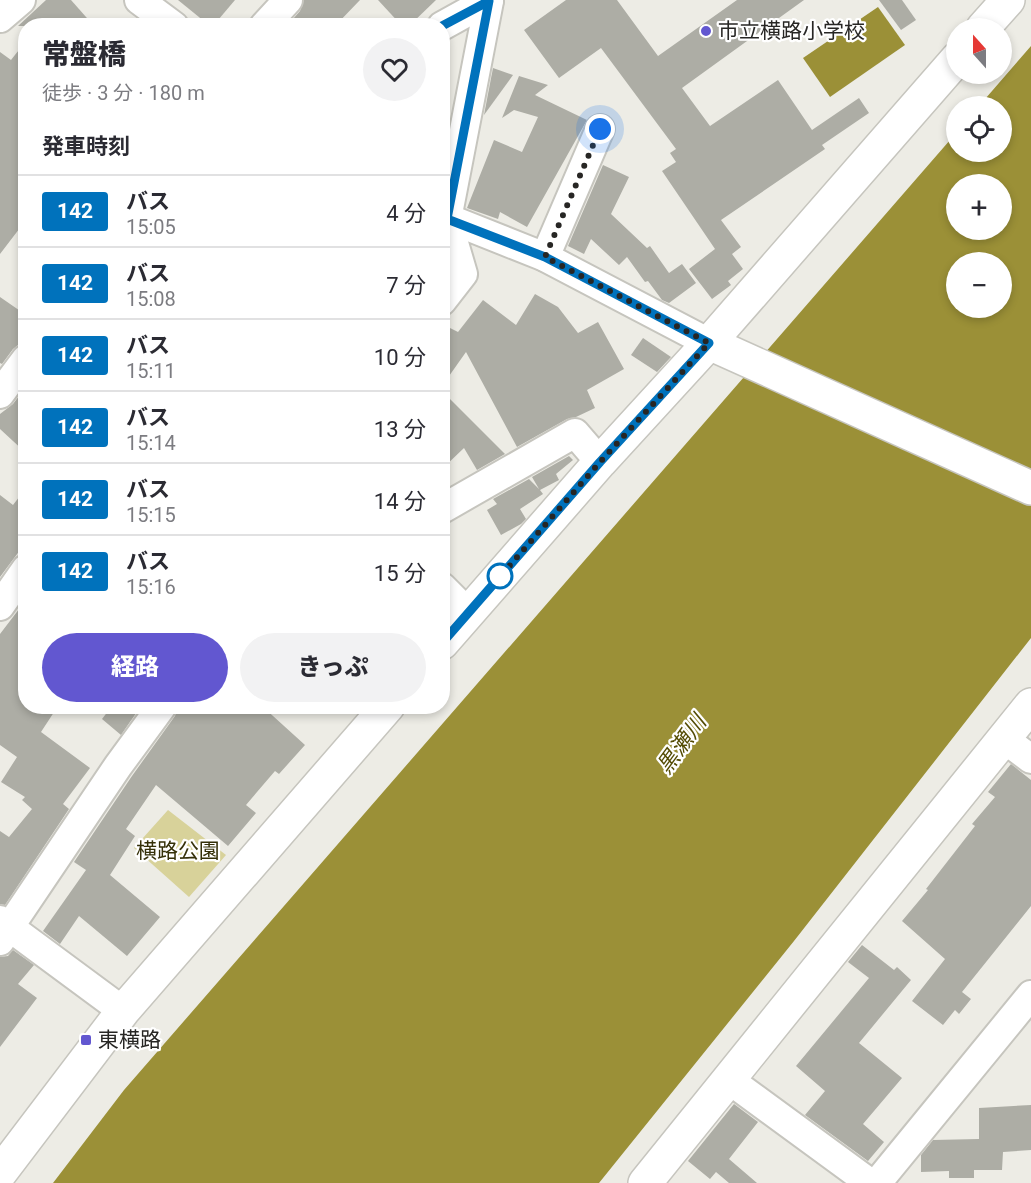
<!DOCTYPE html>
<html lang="ja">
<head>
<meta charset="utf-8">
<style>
  :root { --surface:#fff; --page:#f2f2f3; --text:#2b2b33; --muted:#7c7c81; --line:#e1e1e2; --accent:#6257d0 }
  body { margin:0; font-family:Roboto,"Noto Sans JP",sans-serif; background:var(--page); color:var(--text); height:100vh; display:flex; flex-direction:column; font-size:22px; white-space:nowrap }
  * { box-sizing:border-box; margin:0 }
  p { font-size:20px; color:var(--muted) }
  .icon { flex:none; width:33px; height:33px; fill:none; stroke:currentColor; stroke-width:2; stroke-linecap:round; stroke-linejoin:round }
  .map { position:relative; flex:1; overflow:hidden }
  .sheet { position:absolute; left:18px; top:18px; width:432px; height:696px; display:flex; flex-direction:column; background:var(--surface); border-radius:24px; box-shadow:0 3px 9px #0003 }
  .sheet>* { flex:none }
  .badge { padding:0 12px; border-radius:4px; font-size:21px; line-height:39px }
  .needle { width:39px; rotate:339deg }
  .tools { position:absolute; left:946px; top:18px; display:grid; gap:12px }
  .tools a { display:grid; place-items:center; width:66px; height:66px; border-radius:50%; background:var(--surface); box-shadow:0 3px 9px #0003; font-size:30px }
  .you { position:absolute; width:30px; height:30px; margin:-15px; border:4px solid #fff; border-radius:50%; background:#1a73e8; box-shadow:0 0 0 9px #1a73e833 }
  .map>.badge { position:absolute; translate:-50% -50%; box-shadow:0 0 0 3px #fff }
  h2 { padding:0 24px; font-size:22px; line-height:54px }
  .round { display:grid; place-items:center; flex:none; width:63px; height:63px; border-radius:32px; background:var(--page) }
  .headline { display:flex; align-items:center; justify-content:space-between; height:102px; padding:0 24px }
  h1 { font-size:28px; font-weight:800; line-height:45px }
  .cta { display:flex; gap:12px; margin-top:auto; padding:12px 24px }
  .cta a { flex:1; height:69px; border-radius:36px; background:var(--accent); color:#fff; font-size:24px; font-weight:800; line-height:69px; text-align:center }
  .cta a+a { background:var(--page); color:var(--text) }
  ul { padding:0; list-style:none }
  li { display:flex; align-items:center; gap:18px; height:72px; padding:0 24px; border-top:2px solid var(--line) }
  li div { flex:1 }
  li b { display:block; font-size:22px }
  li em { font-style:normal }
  li .badge { min-width:66px; font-weight:700; text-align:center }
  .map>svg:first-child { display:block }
</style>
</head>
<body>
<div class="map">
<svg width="1031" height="1183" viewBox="0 0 1031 1183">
  <rect width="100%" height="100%" fill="#edece5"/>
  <polygon fill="#d8d29a" points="168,810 226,855 189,897 134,848"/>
  <g fill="#9b9037" fill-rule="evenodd">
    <polygon points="878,7 905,45 830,97 803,58"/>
    <path d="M1031,46V638L794,941L599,1183H53L124,1090L957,132V152H1002V106H979ZM957,184H1002V230H957ZM957,262H1002V308H957Z"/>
  </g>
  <g fill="#adada5">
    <polygon points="46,0 71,0 94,26 18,26"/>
    <polygon points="178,0 235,0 213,26 210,26"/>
    <polygon points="304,0 360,0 335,26 287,26 300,11"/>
    <polygon points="378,0 436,0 409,26 402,26"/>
    <polygon points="566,0 617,0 658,56 737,0 804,0 682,88 710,126 778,80 812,130 859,98 869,113 822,145 825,149 721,220 741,247 732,254 743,269 728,281 731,285 712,299 689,269 715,249 662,171 676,162 670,153 676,149 601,48 559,78 524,30"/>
    <polygon points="879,0 902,0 916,20 901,30"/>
    <polygon points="26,41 26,220 0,254 0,52 11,60"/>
    <polygon points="493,68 513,75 484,115"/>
    <polygon points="519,76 548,85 535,95 587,120 527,227 500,212 498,219 467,208 494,140 522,152 538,117 514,110 502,118"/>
    <polygon points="603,165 629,177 611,214 647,248 650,246 669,273 682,264 696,283 669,303 662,300 648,281 645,282 627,257 619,265 591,239 584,254 568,246"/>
    <polygon points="535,294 558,307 578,333 598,322 624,369 587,390 595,408 576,417 567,419 517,447 466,352 442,386 442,324 458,332 483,300 516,325"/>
    <polygon points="0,297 26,315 26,343 19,344 13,349 2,364 0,363"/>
    <polygon points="643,338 671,357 657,372 631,355"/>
    <polygon points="26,387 26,453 0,429 0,414 13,404"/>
    <polygon points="442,391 505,454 477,470 464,448 442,469"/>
    <polygon points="569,456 573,460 556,474 559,480 540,490 543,494 520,509 526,519 521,524 501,535 487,510 497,504 493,499 529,479 539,489 532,477"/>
    <polygon points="26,488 26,542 0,577 0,495 13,505"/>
    <polygon points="26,600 26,706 58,706 41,732 90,768 63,804 69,809 5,905 0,904 0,831 9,837 32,809 22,800 25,797 1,782 17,757 0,745 0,634"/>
    <polygon points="112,706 141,706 121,735 102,719"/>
    <polygon points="178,706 262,706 305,745 279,774 275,771 246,805 256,813 228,846 156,785 126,829 135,836 110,875 160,917 127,956 79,916 60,944 43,931 86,870 74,862 132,776 175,716"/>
    <polygon points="1011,764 1031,780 1031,906 962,992 971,999 959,1014 955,1010 943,1025 912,1001 945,959 902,921 928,890 926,889 975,826 972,824 995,797 988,792"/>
    <polygon points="862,945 894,970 897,967 911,980 859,1043 902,1078 863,1124 884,1142 868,1161 805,1115 825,1091 796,1066 869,978 848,962"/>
    <polygon points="13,950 34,965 18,984 37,998 0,1047 0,957 8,956"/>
    <polygon points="734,1104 758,1122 729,1159 757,1183 729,1183 716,1172 710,1179 688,1161"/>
    <polygon points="1031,1105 1031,1150 1003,1152 1002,1170 974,1170 974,1178 949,1178 949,1171 921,1172 921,1155 933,1140 979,1139 979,1108"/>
  </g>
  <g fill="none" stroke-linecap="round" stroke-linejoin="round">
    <defs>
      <g id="street">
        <polyline points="139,0 174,26"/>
        <polyline points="0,18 21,0"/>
        <polyline points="264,26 288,0"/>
        <polyline points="442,26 489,0"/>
        <polyline points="442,216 545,257 709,343"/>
        <polyline points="545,257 600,129"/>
        <polyline points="442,301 463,274 447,219 489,1"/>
        <polyline points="0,394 26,359"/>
        <polyline points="442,509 575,433 600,462"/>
        <polyline points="442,587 468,613"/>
        <polyline points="0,606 26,569"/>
        <polyline points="1003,738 1031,759"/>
        <polyline points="0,920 123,1011"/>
        <polyline points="0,941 118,766 162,706"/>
        <polyline points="728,1079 870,1183"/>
        <polyline points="877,1183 1031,995"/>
      </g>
      <g id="secondary">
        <polyline points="983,28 1008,0"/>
        <polyline points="709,343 1031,488"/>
        <polyline points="442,643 600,462 709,343 957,59"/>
        <polyline points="0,1173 123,1011 388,706"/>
        <polyline points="645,1183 1031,705"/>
      </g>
    </defs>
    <use href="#street" stroke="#c6c5be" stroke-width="32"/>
    <use href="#secondary" stroke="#c6c5be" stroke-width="36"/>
    <use href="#street" stroke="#fff" stroke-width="28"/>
    <use href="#secondary" stroke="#fff" stroke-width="33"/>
  </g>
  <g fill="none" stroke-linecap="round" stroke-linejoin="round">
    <defs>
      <polyline id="line" points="442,26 489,1 447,219 545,257 709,343 600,462 442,643"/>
    </defs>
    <use href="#line" stroke="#fff" stroke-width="14"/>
    <use href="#line" stroke="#0072bc" stroke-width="9"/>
    <polyline stroke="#272624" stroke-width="6" stroke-dasharray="0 10.8" points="500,576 498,579 600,462 709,343 545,257 600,129"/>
  </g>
  <g fill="#6257d0" stroke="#fff" stroke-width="2">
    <circle cx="706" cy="31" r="6"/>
    <rect x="80" y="1034" width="12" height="12" rx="3"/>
  </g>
  <circle fill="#fff" stroke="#0072bc" stroke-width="3" cx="500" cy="576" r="12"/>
  <g text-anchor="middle" stroke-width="4.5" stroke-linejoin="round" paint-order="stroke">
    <g font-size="21" fill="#272624" stroke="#fff" text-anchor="start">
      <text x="718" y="38">市立横路小学校</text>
      <text x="98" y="1047">東横路</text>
    </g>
    <g font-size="21" fill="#353009" stroke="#fff">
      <text x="178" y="858">横路公園</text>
    </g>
    <g font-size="22" font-style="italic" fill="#544c04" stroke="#fff">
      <text transform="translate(681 744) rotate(-54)" y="8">黒瀬川</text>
    </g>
  </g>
</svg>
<div class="tools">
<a><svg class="needle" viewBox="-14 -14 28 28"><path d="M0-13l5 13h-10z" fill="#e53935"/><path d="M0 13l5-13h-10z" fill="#7c7c81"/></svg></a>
<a><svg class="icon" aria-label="locate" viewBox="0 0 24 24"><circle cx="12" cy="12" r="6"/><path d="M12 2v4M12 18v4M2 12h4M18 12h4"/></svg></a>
<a>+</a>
<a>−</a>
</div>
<div class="you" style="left:600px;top:129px"></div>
<section class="sheet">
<div class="headline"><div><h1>常盤橋</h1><p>徒歩 · 3 分 · 180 m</p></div><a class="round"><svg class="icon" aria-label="heart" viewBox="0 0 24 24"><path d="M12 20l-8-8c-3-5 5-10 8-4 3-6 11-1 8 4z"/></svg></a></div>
<h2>発車時刻</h2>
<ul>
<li><span class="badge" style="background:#0072bc;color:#fff">142</span><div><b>バス</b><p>15:05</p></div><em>4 分</em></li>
<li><span class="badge" style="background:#0072bc;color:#fff">142</span><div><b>バス</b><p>15:08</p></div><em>7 分</em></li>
<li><span class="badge" style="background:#0072bc;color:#fff">142</span><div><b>バス</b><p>15:11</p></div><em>10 分</em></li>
<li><span class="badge" style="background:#0072bc;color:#fff">142</span><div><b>バス</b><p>15:14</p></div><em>13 分</em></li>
<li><span class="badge" style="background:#0072bc;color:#fff">142</span><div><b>バス</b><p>15:15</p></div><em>14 分</em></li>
<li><span class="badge" style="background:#0072bc;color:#fff">142</span><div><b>バス</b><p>15:16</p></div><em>15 分</em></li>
</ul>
<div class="cta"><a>経路</a><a>きっぷ</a></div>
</section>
</div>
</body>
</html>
